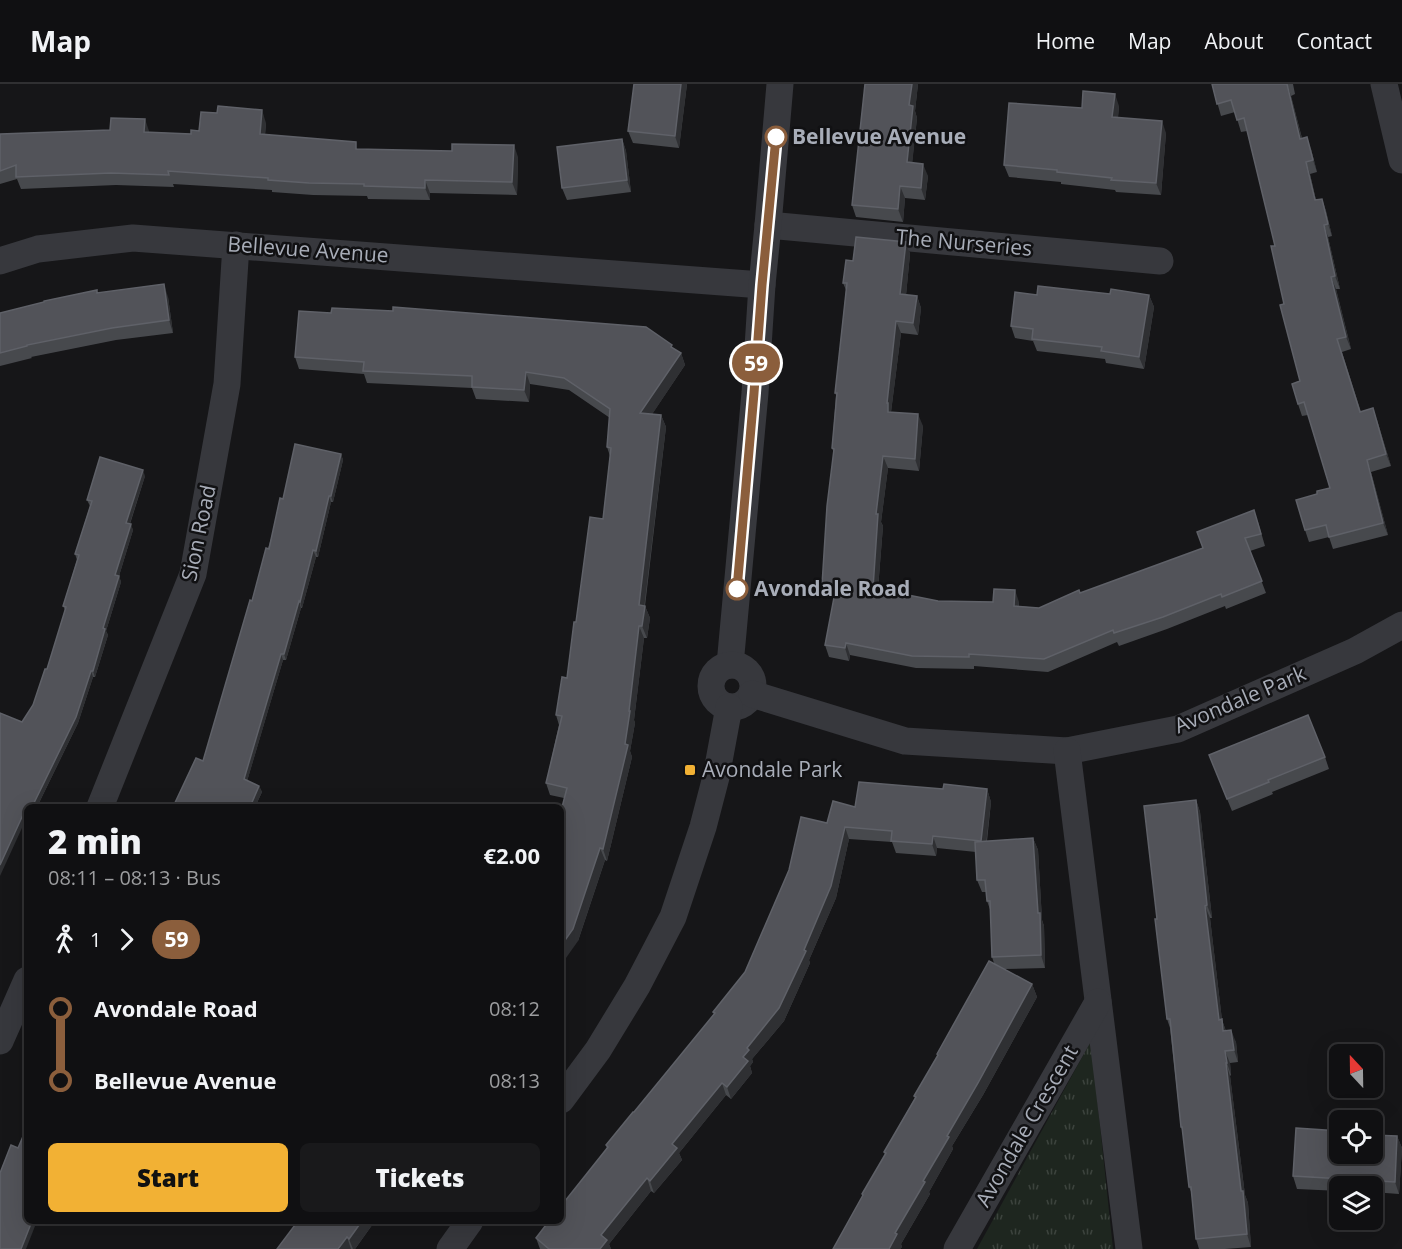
<!DOCTYPE html>
<html lang="en">
<head>
<meta charset="utf-8">
<style>
  :root { --surface:#101012; --page:#19191b; --text:#f1f3f6; --muted:#9c9d9f; --line:#303032; --accent:#f2b134 }
  body { margin:0; font-family:"Open Sans",sans-serif; background:var(--page); color:var(--text); height:100vh; display:flex; flex-direction:column; font-size:22px; white-space:nowrap }
  * { box-sizing:border-box; margin:0 }
  p { font-size:20px; color:var(--muted) }
  .icon { flex:none; width:33px; height:33px; fill:none; stroke:currentColor; stroke-width:2; stroke-linecap:round; stroke-linejoin:round }
  .map { position:relative; flex:1; overflow:hidden }
  .drawer { position:absolute; left:24px; top:720px; width:540px; height:420px; display:flex; flex-direction:column; background:var(--surface); border-radius:9px; box-shadow:0 6px 24px #0002,0 0 0 2px var(--line) }
  .drawer>* { flex:none }
  .badge { padding:0 12px; border-radius:20px; font-size:21px; line-height:39px }
  .needle { width:39px; rotate:338deg }
  .buttons { position:absolute; left:1329px; top:960px; display:grid; gap:12px }
  .buttons a { display:grid; place-items:center; width:54px; height:54px; border-radius:9px; background:var(--surface); box-shadow:0 6px 24px #0002,0 0 0 2px var(--line); font-size:30px }
  .map>.badge { position:absolute; translate:-50% -50%; box-shadow:0 0 0 3px #fff }
  .legs { display:flex; align-items:center; gap:9px; height:66px; padding:0 24px; font-size:20px }
  .legs p { margin-inline-start:auto }
  .summary { display:flex; align-items:center; justify-content:space-between; height:102px; padding:0 24px }
  h1 { font-size:33px; font-weight:800; line-height:45px }
  .action { display:flex; gap:12px; margin-top:auto; padding:12px 24px }
  .action a { flex:1; height:69px; border-radius:9px; background:var(--accent); color:#111; font-size:24px; font-weight:800; line-height:69px; text-align:center }
  .action a+a { background:var(--page); color:var(--text) }
  ul { padding:0 24px; list-style:none }
  li { display:flex; align-items:center; gap:21px; height:72px; font-size:22px }
  li i { display:grid; place-items:center; width:9px; height:100%; margin:0 8px; background:currentColor }
  li i::after { content:''; width:15px; height:15px; margin:-8px; border:4px solid; border-radius:50%; background:var(--surface) }
  li p { margin-inline-start:auto }
  li:first-child i { background:linear-gradient(#0000 50%,currentColor 0) }
  li:last-child i { background:linear-gradient(currentColor 50%,#0000 0) }
  header { display:flex; align-items:center; gap:36px; box-sizing:border-box; height:84px; padding:0 30px; background:var(--surface); border-bottom:2px solid var(--line) }
  header strong { font-size:28px }
  nav { display:flex; gap:33px; margin-inline-start:auto; font-size:21px }
  .map>svg:first-child { display:block }
</style>
</head>
<body>
<header>
<strong>Map</strong>
<nav><a>Home</a><a>Map</a><a>About</a><a>Contact</a></nav>
</header>
<div class="map">
<svg width="1402" height="1165" viewBox="0 0 1402 1165">
  <defs>
    <pattern id="grass-tufts" width="24" height="20" patternUnits="userSpaceOnUse" patternTransform="scale(1.5)"><rect width="24" height="20" fill="#1e261f"/><path d="M3 7l-1-3M5 7V3M7 7l1-3M15 17l-1-3M17 17v-4M19 17l1-3" fill="none" stroke="#3c433d"/></pattern>
  </defs>
  <rect width="100%" height="100%" fill="#161618"/>
  <polygon fill="url(#grass-tufts)" points="1091,957 1113,1165 977,1165"/>
  <g fill="none" stroke-linecap="round" stroke-linejoin="round">
    <g stroke="#37383d" stroke-width="27">
      <polyline points="1384,0 1402,76"/>
      <polyline points="768,141 1160,177"/>
      <polyline points="0,177 38,165 133,154 762,201"/>
      <polyline points="730,581 755,309 762,201 768,141 780,0"/>
      <circle cx="732" cy="602" r="21"/>
      <polyline points="752,610 905,657 1067,667 1178,645 1355,567 1402,541"/>
      <polyline points="1067,667 1129,1165"/>
      <polyline points="100,723 193,490 227,300 236,161"/>
      <polyline points="0,957 27,896"/>
      <polyline points="561,1016 598,966 637,902 673,833 703,743 716,693 729,623"/>
      <polyline points="450,1165 470,1137"/>
      <polyline points="957,1165 1098,918"/>
    </g>
  </g>
  <g fill="#47494d">
    <polygon points="634,0 687,0 679,64 633,59 628,47"/>
    <polygon points="865,0 918,0 915,27 917,34 912,79 928,92 925,116 905,114 903,138 856,133 852,121"/>
    <polygon points="1212,0 1293,0 1295,10 1291,12 1302,54 1311,65 1317,88 1310,90 1316,116 1322,115 1326,127 1332,152 1328,153 1340,205 1336,205 1351,265 1342,268 1361,328 1377,336 1391,382 1371,388 1388,451 1333,465 1329,453 1309,458 1305,446 1317,410 1330,404 1308,331 1302,332 1298,320 1300,297 1284,220 1275,162 1247,47 1241,48 1235,28 1221,32"/>
    <polygon points="1119,22 1118,33 1166,49 1161,111 1116,108 1115,106 1061,100 1061,98 1009,93 1004,81 1082,24"/>
    <polygon points="266,39 265,51 358,65 518,73 517,111 430,109 430,116 368,115 367,112 313,111 272,108 272,106 173,100 174,103 116,101 21,105 17,95 0,100 0,50 149,47 149,48 191,50 199,47"/>
    <polygon points="622,55 626,67 631,108 567,116 562,104"/>
    <polygon points="906,158 910,170 906,211 917,212 921,224 918,251 901,249 891,328 923,342 919,387 888,384 881,438 883,442 878,505 938,517 1019,518 1019,522 1039,524 1203,465 1258,438 1265,462 1250,467 1266,509 1226,525 1225,522 1167,545 1119,562 1117,558 1048,588 974,582 974,585 916,584 850,571 849,577 829,573 825,561 834,514 826,514 822,501 834,369 832,364 836,311 835,309 846,206 843,199 853,177"/>
    <polygon points="98,209 168,213 173,249 116,256 31,273 32,274 0,282 0,229"/>
    <polygon points="1037,211 1149,211 1154,223 1144,285 1106,279 1105,275 1037,267 1033,257 1015,254 1011,242"/>
    <polygon points="674,265 681,269 685,281 652,330 661,331 666,343 645,522 650,534 647,554 644,554 634,636 635,639 630,667 632,673 607,777 605,776 578,857 564,714 550,711 546,699 559,641 556,631 567,594 576,538 603,435 610,372 607,363 610,334 569,306 530,300 529,318 476,315 472,304 367,299 364,290 299,285 295,273"/>
    <polygon points="341,370 343,376 333,418 331,418 318,473 316,473 302,524 301,524 286,576 283,576 247,697 259,702 262,708 255,723 173,723 203,677 283,415"/>
    <polygon points="145,392 130,440 133,446 119,492 121,498 106,547 108,551 95,593 93,593 78,639 37,723 27,723 22,638 33,621 47,585 65,526 63,522 77,476 75,470 90,422 87,416"/>
    <polygon points="1209,671 1325,673 1329,685 1272,708 1273,710 1232,727"/>
    <polygon points="943,705 987,705 991,718 987,757 1033,754 1038,766 1042,836 1044,842 1045,884 1004,885 1032,900 1037,913 983,1011 952,1062 953,1065 929,1108 930,1110 901,1160 902,1163 900,1165 833,1165 863,1112 862,1110 885,1071 884,1068 915,1014 914,1012 938,972 937,970 994,879 992,873 991,828 987,817 986,808 982,808 977,796 976,768 937,764 936,772 896,769 892,758 849,755 836,814 809,876 810,879 784,937 752,975 753,978 750,982 752,989 731,1015 726,1011 679,1069 682,1076 654,1109 651,1107 609,1160 611,1165 540,1165 536,1154 607,1065 606,1061 634,1028 714,931 713,928 745,888 827,739 855,723"/>
    <polygon points="1196,716 1200,728 1212,834 1210,834 1222,936 1226,947 1236,958 1238,978 1230,979 1231,991 1230,992 1245,1111 1248,1119 1251,1163 1225,1165 1199,1165 1196,1155 1192,1110 1189,1103 1183,1048 1181,1043 1170,944 1167,935 1157,835"/>
    <polygon points="1397,1052 1402,1064 1399,1110 1372,1108 1372,1102 1340,1102 1340,1107 1297,1105 1293,1092 1340,1070"/>
    <polygon points="298,1137 375,1137 355,1165 277,1165"/>
  </g>
  <g fill="#2f3033">
    <polygon points="681,0 687,0 679,64 675,52"/>
    <polygon points="912,0 918,0 915,27 917,34 911,91 907,78 909,21"/>
    <polygon points="1287,0 1291,12 1305,67 1300,55"/>
    <polygon points="1115,10 1119,22 1117,45 1112,33"/>
    <polygon points="262,26 266,39 264,62 260,50"/>
    <polygon points="145,35 149,47 149,61 144,48"/>
    <polygon points="1162,37 1166,49 1161,111 1156,99"/>
    <polygon points="1307,53 1311,65 1317,88 1313,76"/>
    <polygon points="622,55 626,67 631,108 627,96"/>
    <polygon points="514,61 518,73 517,111 512,98"/>
    <polygon points="1306,78 1310,90 1319,129 1315,116"/>
    <polygon points="923,80 928,92 925,116 921,104"/>
    <polygon points="425,96 430,109 430,116 425,104"/>
    <polygon points="900,102 905,114 903,138 898,125"/>
    <polygon points="1322,115 1326,127 1332,152 1328,140"/>
    <polygon points="1324,141 1328,153 1340,205 1335,192"/>
    <polygon points="906,158 910,170 905,222 900,210"/>
    <polygon points="1331,193 1336,205 1351,265 1346,253"/>
    <polygon points="164,200 168,213 173,249 169,236"/>
    <polygon points="1149,211 1154,223 1144,285 1139,273"/>
    <polygon points="917,212 921,224 918,251 913,239"/>
    <polygon points="896,237 901,249 891,328 888,328 887,319"/>
    <polygon points="681,269 685,281 645,341 640,329"/>
    <polygon points="526,288 530,300 529,318 524,306"/>
    <polygon points="1373,324 1377,336 1391,382 1386,370"/>
    <polygon points="918,330 923,342 919,387 915,375"/>
    <polygon points="661,331 666,343 643,533 639,521"/>
    <polygon points="341,370 343,376 333,418 331,412"/>
    <polygon points="883,372 888,384 881,438 883,442 877,517 873,504 876,430"/>
    <polygon points="1367,376 1371,388 1388,451 1383,439"/>
    <polygon points="143,386 145,392 128,445 126,439"/>
    <polygon points="329,412 331,418 318,473 316,467"/>
    <polygon points="131,440 133,446 119,492 121,498 106,547 108,551 95,593 93,587 115,491"/>
    <polygon points="313,466 316,473 302,524 300,518"/>
    <polygon points="1015,506 1019,518 1018,534 1014,522"/>
    <polygon points="299,517 301,524 286,576 284,570"/>
    <polygon points="645,522 650,534 647,554 642,542"/>
    <polygon points="639,542 644,554 634,636 635,639 630,667 632,673 607,777 603,765 625,660"/>
    <polygon points="846,559 850,571 849,577 845,564"/>
    <polygon points="281,570 283,576 246,701 244,695"/>
    <polygon points="91,587 93,593 78,639 37,723 32,723"/>
    <polygon points="259,702 262,708 255,723 250,723"/>
    <polygon points="987,705 991,718 985,769 981,757"/>
    <polygon points="1196,716 1200,728 1212,834 1207,821"/>
    <polygon points="27,722 27,733 0,792 0,781"/>
    <polygon points="845,743 849,755 836,814 809,876 810,879 784,937 752,975 753,978 750,982 752,989 731,1015 727,1003 747,964 804,866"/>
    <polygon points="933,752 937,764 936,772 932,760"/>
    <polygon points="1033,754 1038,766 1042,836 1044,842 1045,884 1041,871"/>
    <polygon points="600,764 605,776 578,857 561,881 561,862"/>
    <polygon points="1205,822 1210,834 1222,936 1226,948 1227,959 1219,936"/>
    <polygon points="1032,900 1037,913 983,1011 952,1062 953,1065 929,1108 930,1110 901,1160 902,1163 900,1165 889,1165 895,1149 947,1052"/>
    <polygon points="1231,946 1236,958 1238,978 1234,966"/>
    <polygon points="1225,967 1230,979 1231,991 1227,979"/>
    <polygon points="1226,979 1230,992 1245,1111 1248,1119 1251,1163 1247,1150"/>
    <polygon points="722,999 726,1011 679,1069 682,1076 654,1109 650,1097 672,1060"/>
    <polygon points="1397,1052 1402,1064 1399,1110 1395,1098"/>
    <polygon points="647,1094 651,1107 609,1160 611,1165 600,1165 601,1151"/>
    <polygon points="32,1137 37,1137 26,1165 21,1165"/>
    <polygon points="362,1137 375,1137 355,1165 353,1165 349,1155"/>
    <polygon points="347,1153 351,1165 338,1165"/>
  </g>
  <g fill="#525359" stroke="#5f6168" stroke-width="1.5">
    <polygon points="634,0 681,0 675,52 628,47"/>
    <polygon points="865,0 912,0 909,21 913,22 907,78 923,80 921,104 900,102 898,125 852,121"/>
    <polygon points="1212,0 1287,0 1300,55 1307,53 1313,76 1306,78 1315,116 1322,115 1328,140 1324,141 1335,192 1331,193 1346,253 1337,255 1360,328 1373,324 1386,370 1367,376 1383,439 1329,453 1326,441 1305,446 1296,416 1317,410 1317,407 1330,404 1304,318 1298,320 1292,300 1300,297 1280,221 1284,220 1271,162 1275,162 1244,34 1237,36 1231,16 1217,20"/>
    <polygon points="1083,7 1115,10 1112,33 1162,37 1156,99 1111,96 1112,94 1057,88 1057,86 1004,81 1009,19 1082,24"/>
    <polygon points="218,22 262,26 260,50 356,58 356,65 452,67 452,60 514,61 512,98 425,96 425,104 364,102 364,100 309,99 268,96 268,94 168,87 169,91 111,89 16,93 16,81 0,87 0,50 110,46 111,34 145,35 144,48 191,50 191,46 199,47 201,28 217,29"/>
    <polygon points="622,55 627,96 562,104 557,63"/>
    <polygon points="856,153 906,158 900,210 917,212 913,239 896,237 887,319 888,319 888,328 918,330 915,375 883,372 876,430 878,430 873,504 938,517 993,518 994,505 1015,506 1014,522 1039,524 1079,506 1080,509 1203,464 1197,448 1254,426 1261,450 1245,454 1262,497 1222,513 1221,510 1163,533 1114,549 1113,546 1044,575 969,570 969,573 912,572 846,559 845,564 825,561 836,503 822,501 827,422 834,365 832,364 837,309 835,309 847,199 843,199 846,176 853,177"/>
    <polygon points="164,200 169,236 112,244 27,261 27,262 0,269 0,229 44,218 44,217 97,206 97,209"/>
    <polygon points="1038,202 1110,210 1111,205 1149,211 1139,273 1101,267 1102,263 1032,255 1033,245 1011,242 1015,208 1037,211"/>
    <polygon points="393,223 646,243 672,261 671,263 681,269 640,329 661,331 639,521 645,522 642,542 639,542 629,627 630,627 625,660 628,661 603,765 600,764 573,845 561,862 561,727 567,704 546,699 562,632 556,631 562,593 567,594 574,538 576,538 590,433 603,435 611,364 607,363 610,325 564,294 526,288 524,306 472,303 472,292 363,287 364,278 295,273 299,227 331,229 332,224 393,227"/>
    <polygon points="295,360 341,370 331,412 329,412 316,467 313,466 300,518 299,517 284,570 281,570 244,695 259,702 250,723 173,723 196,674 203,677 250,516 252,517 266,464 269,465 280,414 283,415"/>
    <polygon points="100,373 143,386 126,439 131,440 115,491 119,492 103,544 105,545 93,587 91,587 76,633 32,723 27,722 0,781 0,629 22,638 33,621 45,585 47,585 66,523 63,522 79,471 75,470 92,417 87,416"/>
    <polygon points="1308,631 1325,673 1268,696 1269,698 1227,715 1209,671"/>
    <polygon points="859,698 943,705 944,700 987,705 981,757 933,752 932,760 891,757 892,747 845,743 831,802 804,866 806,867 779,924 747,964 749,966 743,973 748,977 727,1003 722,999 672,1060 677,1064 650,1097 647,1094 601,1151 607,1156 600,1165 549,1165 536,1154 549,1137 561,1137 561,1122 608,1063 606,1061 633,1028 634,1028 715,929 713,928 745,888 789,786 801,733 827,739 833,717 855,723"/>
    <polygon points="1196,716 1207,821 1205,822 1219,936 1222,935 1223,947 1231,946 1234,966 1225,967 1227,979 1226,979 1241,1107 1243,1107 1247,1150 1196,1155 1191,1103 1189,1103 1182,1043 1181,1043 1170,935 1167,935 1155,835 1157,835 1144,722"/>
    <polygon points="1033,754 1038,829 1040,829 1041,871 992,873 990,817 987,817 985,796 977,796 975,758"/>
    <polygon points="989,877 1032,900 978,999 947,1052 949,1053 923,1097 925,1098 895,1149 897,1150 889,1165 833,1165 863,1111 862,1110 886,1069 884,1068 916,1013 914,1012 938,971 937,970"/>
    <polygon points="27,1043 27,1137 32,1137 21,1165 0,1165 0,1089 11,1061 18,1064"/>
    <polygon points="1296,1044 1340,1047 1340,1070 1372,1070 1372,1051 1397,1052 1395,1098 1293,1092"/>
    <polygon points="298,1137 362,1137 349,1155 347,1153 338,1165 277,1165"/>
  </g>
  <g fill="none" stroke-linecap="round" stroke-linejoin="round">
    <defs>
      <polyline id="line-1" points="737,505 754,309 762,201 776,53"/>
    </defs>
    <use href="#line-1" stroke="#fff" stroke-width="14"/>
    <use href="#line-1" stroke="#8b5e3c" stroke-width="9"/>
  </g>
  <g fill="#fff" stroke="#8b5e3c" stroke-width="3">
    <circle cx="776" cy="53" r="10"/>
    <circle cx="737" cy="505" r="10"/>
  </g>
  <rect fill="#f2b134" stroke="#111113" stroke-width="2" x="684" y="680" width="12" height="12" rx="3"/>
  <g text-anchor="middle" stroke-width="5" stroke-linejoin="round" paint-order="stroke">
    <g font-size="21" font-weight="bold" fill="#a8adb8" stroke="#111113" text-anchor="start">
      <text x="792" y="60">Bellevue Avenue</text>
      <text x="754" y="512">Avondale Road</text>
    </g>
    <g font-size="21" fill="#a8adb8" stroke="#111113">
      <text transform="translate(964 159) rotate(5)" y="7">The Nurseries</text>
      <text transform="translate(308 166) rotate(4)" y="7">Bellevue Avenue</text>
      <text transform="translate(199 449) rotate(-78)" y="7">Sion Road</text>
      <text transform="translate(1240 616) rotate(-23)" y="7">Avondale Park</text>
      <text transform="translate(1027 1042) rotate(-60)" y="7">Avondale Crescent</text>
    </g>
    <g font-size="21" fill="#a8adb8" stroke="#111113" text-anchor="start">
      <text x="702" y="693">Avondale Park</text>
    </g>
  </g>
</svg>
<div class="buttons">
<a><svg class="needle" viewBox="-14 -14 28 28"><path d="M0-13l5 13h-10z" fill="#e53935"/><path d="M0 13l5-13h-10z" fill="#9c9d9f"/></svg></a>
<a><svg class="icon" aria-label="locate" viewBox="0 0 24 24"><circle cx="12" cy="12" r="6"/><path d="M12 2v4M12 18v4M2 12h4M18 12h4"/></svg></a>
<a><svg class="icon" aria-label="layers" viewBox="0 0 24 24"><path d="M12 4l9 5-9 5-9-5zM3 14l9 5 9-5"/></svg></a>
</div>
<b class="badge" style="left:756px;top:279px;background:#8b5e3c;color:#fff">59</b>
<section class="drawer">
<div class="summary"><div><h1>2 min</h1><p>08:11 – 08:13 · Bus</p></div><b>€2.00</b></div>
<div class="legs"><svg class="icon" aria-label="walk" viewBox="0 0 24 24"><circle cx="13" cy="4" r="2"/><path d="M13 8l-2 6 4 7M11 14l-3 7M7 12l3-4h3l4 4"/></svg>1<svg class="icon" aria-label="forward" viewBox="0 0 24 24"><path d="M9 5l7 7-7 7"/></svg><b class="badge" style="background:#8b5e3c;color:#fff">59</b></div>
<ul>
<li><i style="color:#8b5e3c"></i><b>Avondale Road</b><p>08:12</p></li>
<li><i style="color:#8b5e3c"></i><b>Bellevue Avenue</b><p>08:13</p></li>
</ul>
<div class="action"><a>Start</a><a>Tickets</a></div>
</section>
</div>
</body>
</html>
